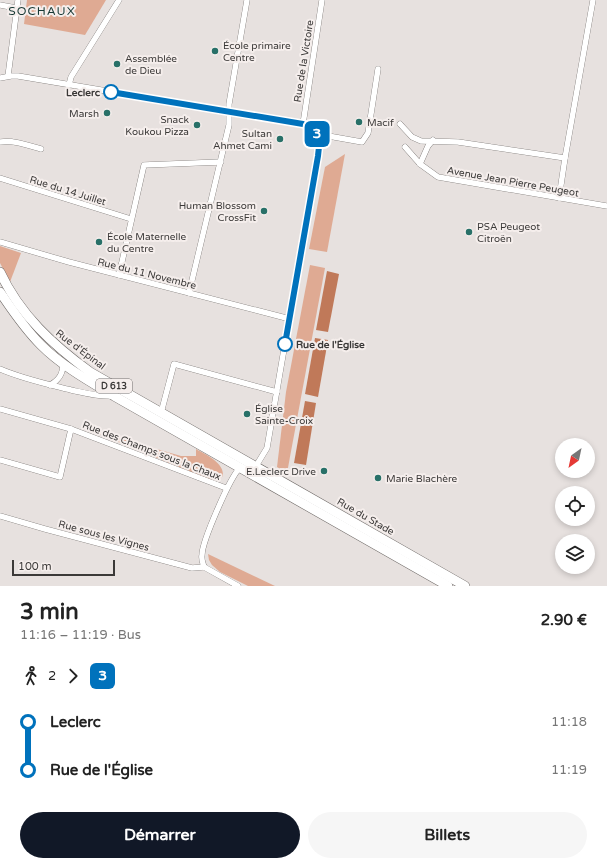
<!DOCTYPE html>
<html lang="fr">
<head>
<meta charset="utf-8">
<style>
  :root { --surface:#fff; --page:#f6f6f6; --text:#222; --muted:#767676; --accent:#111827 }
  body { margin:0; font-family:"Varela Round",sans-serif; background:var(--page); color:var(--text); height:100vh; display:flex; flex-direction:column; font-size:15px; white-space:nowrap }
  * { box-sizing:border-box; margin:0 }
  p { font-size:13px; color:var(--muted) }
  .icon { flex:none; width:22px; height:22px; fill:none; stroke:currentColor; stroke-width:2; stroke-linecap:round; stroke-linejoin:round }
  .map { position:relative; height:586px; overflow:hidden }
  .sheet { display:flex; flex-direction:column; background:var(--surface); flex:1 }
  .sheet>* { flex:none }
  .badge { padding:0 8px; border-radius:6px; font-size:14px; line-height:26px }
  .needle { width:26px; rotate:213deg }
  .controls { position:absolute; left:555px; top:438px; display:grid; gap:8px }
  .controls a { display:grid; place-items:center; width:40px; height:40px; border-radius:50%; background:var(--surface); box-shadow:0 2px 6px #0003; font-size:20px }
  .scale { position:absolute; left:12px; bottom:10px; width:103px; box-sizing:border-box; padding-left:4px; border:2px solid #3b3938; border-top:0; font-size:11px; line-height:14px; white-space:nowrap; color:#3b3938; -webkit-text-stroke:3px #f5eeec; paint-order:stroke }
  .map>.badge { position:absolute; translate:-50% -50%; box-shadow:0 0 0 2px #fff }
  .legs { display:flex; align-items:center; gap:6px; height:44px; padding:0 20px; font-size:13px }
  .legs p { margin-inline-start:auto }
  .head { display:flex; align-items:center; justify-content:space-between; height:68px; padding:0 20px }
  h1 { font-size:22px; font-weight:700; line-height:30px }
  .primary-button { display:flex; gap:8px; margin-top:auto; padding:8px 20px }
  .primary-button a { flex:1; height:46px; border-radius:24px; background:var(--accent); color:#fff; font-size:16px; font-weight:700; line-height:46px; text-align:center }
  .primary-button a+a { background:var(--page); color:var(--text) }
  ul { padding:0 20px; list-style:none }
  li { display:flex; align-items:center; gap:14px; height:48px; font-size:15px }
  li i { display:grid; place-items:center; width:6px; height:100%; margin:0 5px; background:currentColor }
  li i::after { content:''; width:10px; height:10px; margin:-5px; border:3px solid; border-radius:50%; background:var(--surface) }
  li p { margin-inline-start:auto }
  li:first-child i { background:linear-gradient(#0000 50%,currentColor 0) }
  li:last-child i { background:linear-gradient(currentColor 50%,#0000 0) }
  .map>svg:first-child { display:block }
</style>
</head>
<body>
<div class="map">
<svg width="607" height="586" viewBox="0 0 607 586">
  <rect width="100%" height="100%" fill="#e7e1df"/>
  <g fill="#dfaa93">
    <polygon points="27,0 106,0 85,35 24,24"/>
    <polygon points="345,154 327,252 309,249 325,167"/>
    <polygon points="0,246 21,253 10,282 0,263"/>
    <polygon points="310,265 325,268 287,473 277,467 286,392"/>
    <path d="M87,429L181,456H196V449C206,455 224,462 223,476L218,480L208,479Z"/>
    <polygon points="208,554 275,586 248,586 220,572 212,565 209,560"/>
  </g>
  <g fill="#c07959">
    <polygon points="327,271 339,274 328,332 316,330"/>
    <polygon points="315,338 328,340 318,397 305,394"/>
    <polygon points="305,401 316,403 306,465 294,463"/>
  </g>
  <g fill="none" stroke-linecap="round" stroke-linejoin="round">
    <defs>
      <g id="street">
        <polyline points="0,5 16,8"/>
        <polyline points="8,76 18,0"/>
        <path d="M0,78L11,76H18L303,124C314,127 320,134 319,146L267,448L256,466"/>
        <polyline points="69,85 71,77 119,0"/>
        <polyline points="303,124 322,0"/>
        <polyline points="400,124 412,137 421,141 458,142 565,158 593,0"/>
        <polyline points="317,134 362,142 368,133 378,69"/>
        <path d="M0,142C14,140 27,145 41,149"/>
        <polyline points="405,147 420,164 438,177 607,206"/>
        <polyline points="420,164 428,146 433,140"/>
        <polyline points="0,178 131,219"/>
        <polyline points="559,198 565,158"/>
        <polyline points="0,242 69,262 290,319"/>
        <polyline points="119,275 144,165 221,162"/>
        <polyline points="189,293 229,125 229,104 247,0"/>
        <path d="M0,369C23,379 47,384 71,390C85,393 99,397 113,396"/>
        <path d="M50,385C59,380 63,374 63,364"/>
        <polyline points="0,409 71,429"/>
        <polyline points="161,413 174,364 277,392"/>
        <polyline points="0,460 60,477 71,429 226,488"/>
        <polyline points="0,516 45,529 192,568 204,567"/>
        <path d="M204,567C203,563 201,559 202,555C202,542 231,474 241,467"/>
        <polyline points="204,567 238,586"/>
      </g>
      <g id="primary">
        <path d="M0,272C20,315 53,345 90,372L465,586"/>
        <path d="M0,292C12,310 25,329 41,345C62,366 89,381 114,396L448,586"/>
      </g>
    </defs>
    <use href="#street" stroke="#686360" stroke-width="6"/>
    <use href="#primary" stroke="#686360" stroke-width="10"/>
    <use href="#street" stroke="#fff" stroke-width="5.5"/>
    <use href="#primary" stroke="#fff" stroke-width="9"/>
  </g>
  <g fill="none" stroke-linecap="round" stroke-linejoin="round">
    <defs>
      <path id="line-1" d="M111,92L303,124C321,128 320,141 318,156L285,344"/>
    </defs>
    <use href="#line-1" stroke="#fff" stroke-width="9"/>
    <use href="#line-1" stroke="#0072bc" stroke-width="6"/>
  </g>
  <g fill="#287068" stroke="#f5eeec" stroke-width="1.5">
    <circle cx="215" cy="51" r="4"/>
    <circle cx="117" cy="64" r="4"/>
    <circle cx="107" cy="113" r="4"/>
    <circle cx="359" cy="122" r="4"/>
    <circle cx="197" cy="125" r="4"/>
    <circle cx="280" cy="139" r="4"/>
    <circle cx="264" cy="211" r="4"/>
    <circle cx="469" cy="232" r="4"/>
    <circle cx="99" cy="242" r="4"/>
    <circle cx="247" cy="414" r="4"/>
    <circle cx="324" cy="471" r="4"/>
    <circle cx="378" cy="478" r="4"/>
  </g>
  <g fill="#fff" stroke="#0072bc" stroke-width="2">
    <circle cx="111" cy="92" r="7"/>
    <circle cx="285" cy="344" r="7"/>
  </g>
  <g text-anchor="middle" stroke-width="4" stroke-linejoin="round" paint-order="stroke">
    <rect fill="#f5eeec" stroke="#736f6e" stroke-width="1" x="96" y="379" width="36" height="14" rx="3"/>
    <g font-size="9" font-weight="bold" fill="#3b3938">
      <text x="114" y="389">D 613</text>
    </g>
    <g font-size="10" fill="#3b3938" stroke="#f5eeec" text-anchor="start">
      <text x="223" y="49">École primaire<tspan x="223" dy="12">Centre</tspan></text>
      <text x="125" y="62">Assemblée<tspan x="125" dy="12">de Dieu</tspan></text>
      <text x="99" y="117" text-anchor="end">Marsh</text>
      <text x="189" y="123" text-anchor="end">Snack<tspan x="189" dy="12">Koukou Pizza</tspan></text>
      <text x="367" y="126">Macif</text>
      <text x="272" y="137" text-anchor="end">Sultan<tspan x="272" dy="12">Ahmet Cami</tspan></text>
      <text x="256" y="209" text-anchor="end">Human Blossom<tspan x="256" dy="12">CrossFit</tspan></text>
      <text x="477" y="230">PSA Peugeot<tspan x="477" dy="12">Citroën</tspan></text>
      <text x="107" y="240">École Maternelle<tspan x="107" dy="12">du Centre</tspan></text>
      <text x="255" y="412">Église<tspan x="255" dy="12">Sainte-Croix</tspan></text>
      <text x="316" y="475" text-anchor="end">E.Leclerc Drive</text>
      <text x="386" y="482">Marie Blachère</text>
    </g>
    <g font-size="10" fill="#3b3938" stroke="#f5eeec">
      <text transform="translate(303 61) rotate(-81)" y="4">Rue de la Victoire</text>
      <text transform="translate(513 181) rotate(10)" y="4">Avenue Jean Pierre Peugeot</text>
      <text transform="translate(68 190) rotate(17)" y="4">Rue du 14 Juillet</text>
      <text transform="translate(147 273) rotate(14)" y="4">Rue du 11 Novembre</text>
      <text transform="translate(81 349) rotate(37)" y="4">Rue d'Épinal</text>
      <text transform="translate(152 450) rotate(21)" y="4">Rue des Champs sous la Chaux</text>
      <text transform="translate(366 516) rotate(30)" y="4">Rue du Stade</text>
      <text transform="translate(104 535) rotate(15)" y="4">Rue sous les Vignes</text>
    </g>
    <g font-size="10" font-weight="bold" fill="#3b3938" stroke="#f5eeec" text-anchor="end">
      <text x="100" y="96">Leclerc</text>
      <text x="296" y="348" text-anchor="start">Rue de l'Église</text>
    </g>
    <g font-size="12" letter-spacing="1" fill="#163834" stroke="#f5eeec">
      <text x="42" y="15">SOCHAUX</text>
    </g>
  </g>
</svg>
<div class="controls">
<a><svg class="needle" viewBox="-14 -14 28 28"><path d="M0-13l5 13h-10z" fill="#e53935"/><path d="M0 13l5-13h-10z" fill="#767676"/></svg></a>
<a><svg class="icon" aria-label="locate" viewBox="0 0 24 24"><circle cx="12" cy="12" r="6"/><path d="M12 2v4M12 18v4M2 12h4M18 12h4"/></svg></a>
<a><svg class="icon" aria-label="layers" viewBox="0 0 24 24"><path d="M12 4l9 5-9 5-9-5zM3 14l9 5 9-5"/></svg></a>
</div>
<div class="scale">100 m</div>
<b class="badge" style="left:317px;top:134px;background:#0072bc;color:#fff">3</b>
</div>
<section class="sheet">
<div class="head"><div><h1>3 min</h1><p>11:16 – 11:19 · Bus</p></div><b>2.90 €</b></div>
<div class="legs"><svg class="icon" aria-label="walk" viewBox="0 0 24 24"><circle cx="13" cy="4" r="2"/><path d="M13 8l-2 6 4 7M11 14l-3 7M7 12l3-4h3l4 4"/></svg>2<svg class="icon" aria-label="forward" viewBox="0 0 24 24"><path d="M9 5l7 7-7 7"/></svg><b class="badge" style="background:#0072bc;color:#fff">3</b></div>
<ul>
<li><i style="color:#0072bc"></i><b>Leclerc</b><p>11:18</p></li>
<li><i style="color:#0072bc"></i><b>Rue de l'Église</b><p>11:19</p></li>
</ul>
<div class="primary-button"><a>Démarrer</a><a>Billets</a></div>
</section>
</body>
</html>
